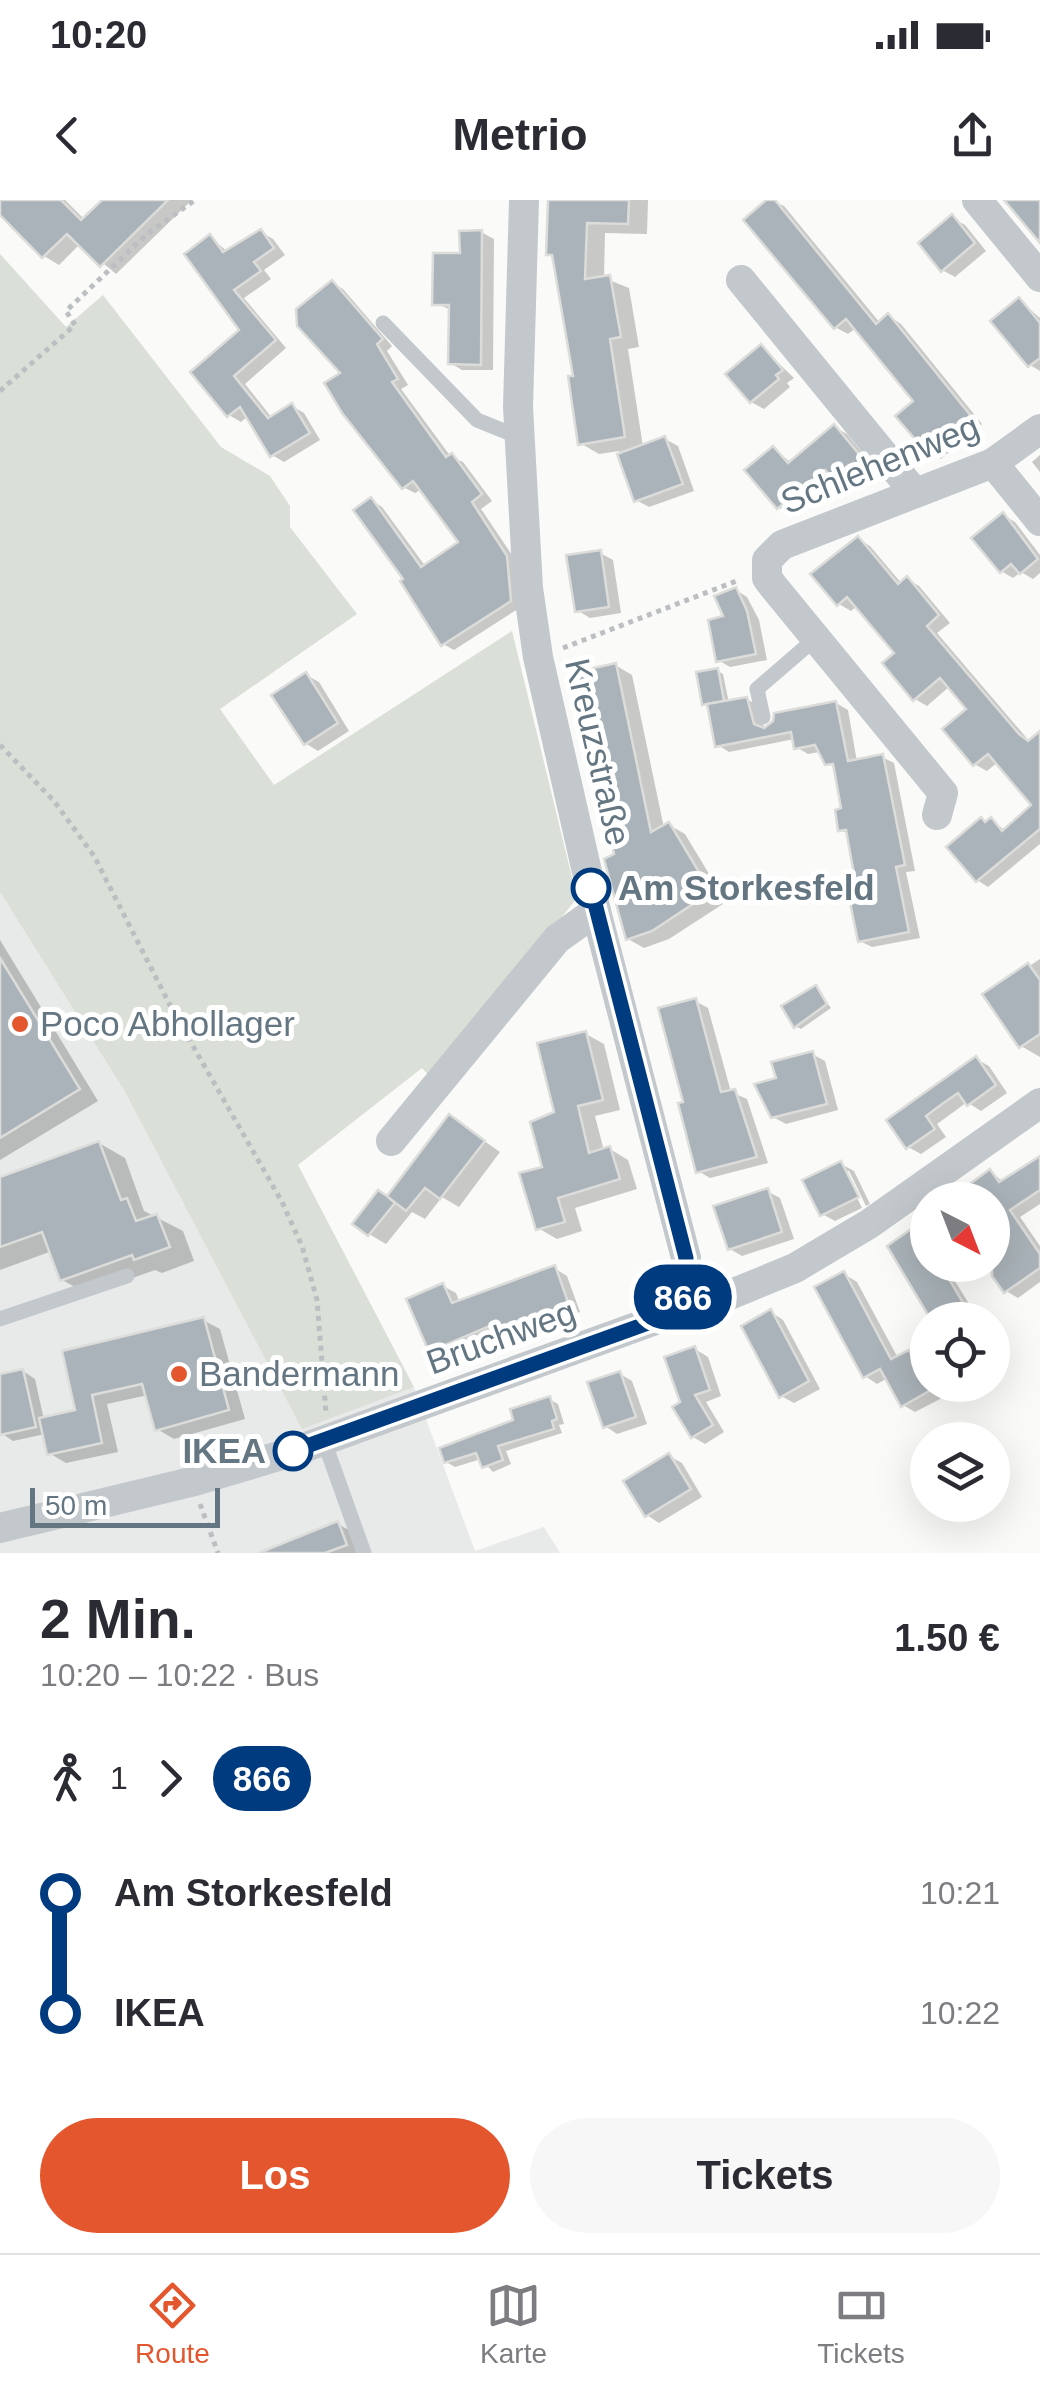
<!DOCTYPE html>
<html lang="de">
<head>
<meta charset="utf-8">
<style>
  :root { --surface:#fff; --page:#f7f7f7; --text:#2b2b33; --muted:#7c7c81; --line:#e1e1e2; --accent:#e4572e }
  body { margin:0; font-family:Arial,sans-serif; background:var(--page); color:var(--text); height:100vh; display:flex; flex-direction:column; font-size:38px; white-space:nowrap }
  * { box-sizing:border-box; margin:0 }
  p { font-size:32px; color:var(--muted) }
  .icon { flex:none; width:55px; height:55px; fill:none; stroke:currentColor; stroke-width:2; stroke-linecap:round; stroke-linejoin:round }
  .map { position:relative; height:1353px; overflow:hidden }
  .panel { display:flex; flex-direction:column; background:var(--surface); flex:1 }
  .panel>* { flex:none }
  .badge { padding:0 20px; border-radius:32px; font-size:35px; line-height:65px }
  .needle { width:65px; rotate:138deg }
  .buttons { position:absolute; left:910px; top:982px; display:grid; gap:20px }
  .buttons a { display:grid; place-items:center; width:100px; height:100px; border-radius:50%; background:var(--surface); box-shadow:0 10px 40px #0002; font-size:50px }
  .scale { position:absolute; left:30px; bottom:25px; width:190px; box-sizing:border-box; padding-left:10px; border:5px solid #657683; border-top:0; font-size:28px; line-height:35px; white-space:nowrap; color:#657683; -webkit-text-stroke:8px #fff; paint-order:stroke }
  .map>.badge { position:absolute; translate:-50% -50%; box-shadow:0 0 0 5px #fff }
  .legs { display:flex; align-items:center; gap:15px; height:110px; padding:0 40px; font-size:32px }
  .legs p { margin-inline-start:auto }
  .headline { display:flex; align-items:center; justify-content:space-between; height:170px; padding:0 40px }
  h1 { font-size:55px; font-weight:800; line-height:75px }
  .cta { display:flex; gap:20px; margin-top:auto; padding:20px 40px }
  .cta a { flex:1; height:115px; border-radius:60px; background:var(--accent); color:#fff; font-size:40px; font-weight:800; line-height:115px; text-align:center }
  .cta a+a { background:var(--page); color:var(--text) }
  ul { padding:0 40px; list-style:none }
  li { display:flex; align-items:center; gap:35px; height:120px; font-size:38px }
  li i { display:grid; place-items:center; width:15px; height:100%; margin:0 12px; background:currentColor }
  li i::after { content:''; width:25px; height:25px; margin:-12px; border:8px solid; border-radius:50%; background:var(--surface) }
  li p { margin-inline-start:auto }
  li:first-child i { background:linear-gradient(#0000 50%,currentColor 0) }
  li:last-child i { background:linear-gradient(currentColor 50%,#0000 0) }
  .status { display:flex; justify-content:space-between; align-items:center; height:70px; padding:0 50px; background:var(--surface); direction:ltr }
  .status svg { height:28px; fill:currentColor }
  header { display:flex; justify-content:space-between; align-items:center; height:130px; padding:0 40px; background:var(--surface); font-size:45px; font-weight:800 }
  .tab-bar { display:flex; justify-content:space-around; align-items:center; height:140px; border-top:2px solid var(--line); background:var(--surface); font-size:28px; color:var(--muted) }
  .tab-bar a { display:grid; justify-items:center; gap:5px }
  .tab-bar .current { color:var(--accent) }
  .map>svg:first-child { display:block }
</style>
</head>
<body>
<div class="status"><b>10:20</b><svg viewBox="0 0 49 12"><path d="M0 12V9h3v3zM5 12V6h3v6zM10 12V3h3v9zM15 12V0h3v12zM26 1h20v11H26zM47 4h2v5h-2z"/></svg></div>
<header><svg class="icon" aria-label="back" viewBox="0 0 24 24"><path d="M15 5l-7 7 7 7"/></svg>Metrio<svg class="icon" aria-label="share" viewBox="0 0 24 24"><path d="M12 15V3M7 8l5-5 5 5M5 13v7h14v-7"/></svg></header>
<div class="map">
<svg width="1040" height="1353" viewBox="0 0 1040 1353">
  <rect width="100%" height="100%" fill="#fafaf8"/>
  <polygon fill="#e8e9e9" points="0,692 125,892 302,1228 414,1187 475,1351 544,1327 560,1353 0,1353"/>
  <polygon fill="#dadfd7" points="0,54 66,127 103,95 221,247 270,276 290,306 290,327 357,414 220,509 274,585 512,431 577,698 433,880 422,868 298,965 414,1187 302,1229 125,892 0,692"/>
  <g fill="#0003">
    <polygon points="0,0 65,0 85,20 105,0 192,0 116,74 80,44 59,65 44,56 0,11"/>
    <polygon points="551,0 648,0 647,34 605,33 604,78 629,88 639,147 628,149 643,247 665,239 678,246 694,291 649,307 636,300 619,251 599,254 580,243 576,178 554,57 549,54"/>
    <polygon points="770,0 784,6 880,123 889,116 901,124 982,224 941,259 928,251 917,201 856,128 848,134 835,127"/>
    <polygon points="952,18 965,25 986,51 955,77 942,70"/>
    <polygon points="261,32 273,39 285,55 264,70 271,79 244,98 286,148 245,184 272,218 292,206 304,213 320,240 284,262 272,255 248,216 241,222 229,215 194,172 242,131 210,37 228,52"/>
    <polygon points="481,32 494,39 493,170 462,170 450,163 451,110 435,103"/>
    <polygon points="332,83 343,89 392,146 387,151 408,185 401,189 451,257 463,262 492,301 481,309 518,364 521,407 454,450 443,444 371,300 382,307 426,367 461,343 422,289 415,293 403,287 343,174"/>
    <polygon points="1019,100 1040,118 1040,171 1030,165"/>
    <polygon points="762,147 794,178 787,183 790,187 764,209 751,202"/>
    <polygon points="834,227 847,234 874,267 850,288 835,278 791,315 778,307 773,249 792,263"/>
    <polygon points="1040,255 1040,272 1032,262"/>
    <polygon points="1003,315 1015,322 1040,355 1040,373 1033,379 1021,372 1013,378 1001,371"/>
    <polygon points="858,339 870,346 902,384 907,379 919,386 950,423 937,433 1030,542 1040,534 1040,612 998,562 987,571 974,564 970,510 950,486 927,506 915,499 898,453 857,406 851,411 839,404"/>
    <polygon points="600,353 613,360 621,413 590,418 577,410"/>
    <polygon points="736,390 747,397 759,420 767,460 730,467 718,460"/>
    <polygon points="615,465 632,475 664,628 669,625 685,634 726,702 669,739 644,748 628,739 617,655 594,560 599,559"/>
    <polygon points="718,471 723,474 729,503 747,499 758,506 765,531 836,503 848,510 857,562 882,557 894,563 915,671 906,672 920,738 872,747 860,741 857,676 850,635 841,630 843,610 836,568 819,552 808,554 796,547 794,539 729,552 718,545 710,507 704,504"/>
    <polygon points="306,475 319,482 349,531 318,551 305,543"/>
    <polygon points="1040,619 1040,644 988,687 977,680 987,623 991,620 1006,631"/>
    <polygon points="0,740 98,901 0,960"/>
    <polygon points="1040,759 1040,857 1021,846 986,795"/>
    <polygon points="816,788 831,808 801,829 795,826"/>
    <polygon points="695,801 708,808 731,892 747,899 768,963 710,978 698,971 687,904"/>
    <polygon points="586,834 604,844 620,910 595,916 604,951 610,949 628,960 637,989 575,1008 582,1031 557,1039 538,1028 545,968"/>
    <polygon points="812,854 825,861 838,910 786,924 773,917 779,880"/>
    <polygon points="976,859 989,866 1007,893 981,911 967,902 955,911 937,924 946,937 921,954 908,947 889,920"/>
    <polygon points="450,917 500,952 459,1007 442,997 425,1019 412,1012 386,1044 369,1034 388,998"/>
    <polygon points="99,943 125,958 144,1011 183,1031 194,1061 162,1073 155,1070 88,1094 62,1080 52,1051 0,1070 0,980"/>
    <polygon points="1040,959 1040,1004 1020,1017 1040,1046 1040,1082 1018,1098 1006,1091 988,1065 992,1065 992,1000 969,1000 990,972 1004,982"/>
    <polygon points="841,964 854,971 870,1004 866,1006 849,971 844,971 862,1008 835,1021 822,1014"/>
    <polygon points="767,991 780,998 794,1039 742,1056 730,1049"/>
    <polygon points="914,1030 928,1038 928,1065 945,1065 979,1120 933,1120"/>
    <polygon points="554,1068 567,1076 580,1112 509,1137 501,1133 444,1157 431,1150 443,1086 456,1093 460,1103"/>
    <polygon points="844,1074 857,1082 898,1158 908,1153 921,1160 928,1185 935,1185 942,1198 915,1212 903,1205 888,1178 877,1184 865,1176"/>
    <polygon points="771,1112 783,1120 820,1189 794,1203 781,1196"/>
    <polygon points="203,1120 220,1129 245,1219 174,1239 157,1229 148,1195 107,1204 118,1252 66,1263 49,1253 45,1234 13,1241 1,1233 0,1176 23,1171 35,1179 44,1220 78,1212 65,1153"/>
    <polygon points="695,1149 708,1157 721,1196 706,1202 724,1232 705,1244 693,1237 683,1203"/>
    <polygon points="620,1174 632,1181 647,1224 617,1234 605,1226"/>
    <polygon points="549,1199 558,1204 564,1224 559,1225 562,1233 506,1251 511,1264 493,1272 481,1259 455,1267 446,1262"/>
    <polygon points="669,1256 682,1263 702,1297 659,1323 647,1315"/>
    <polygon points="338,1324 358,1335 364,1353 281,1353"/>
  </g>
  <g fill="#aab3b9" stroke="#dcdcda" stroke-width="2.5">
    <polygon points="0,0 61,0 81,20 102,0 168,0 100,67 67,34 42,58 0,15"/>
    <polygon points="548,0 629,0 628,24 587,23 585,79 610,75 621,137 610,139 625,237 578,245 568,176 573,176 552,55 546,55"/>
    <polygon points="766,0 775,0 876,124 888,113 971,216 927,253 895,216 913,201 846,119 834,129 743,20"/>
    <polygon points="1004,0 1040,0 1040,43"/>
    <polygon points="952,14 975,43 941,72 918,43"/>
    <polygon points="261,29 274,48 254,62 261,71 234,90 276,140 234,176 268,218 292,203 310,233 270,257 240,207 227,217 190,172 239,130 184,54 210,34 223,52"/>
    <polygon points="482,30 481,165 448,164 449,105 432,105 433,53 460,53 459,31"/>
    <polygon points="332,80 383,139 377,144 398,179 392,182 446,257 452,253 482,294 472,302 507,356 511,401 441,446 400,381 403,379 353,310 371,297 421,367 458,342 413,281 402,289 342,213 324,183 340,173 297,126 296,109"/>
    <polygon points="1019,97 1040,123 1040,158 1028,167 990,121"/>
    <polygon points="761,144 783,170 776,175 779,179 750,203 725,174"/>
    <polygon points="834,224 863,259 836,282 825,270 777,309 744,270 773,246 788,263"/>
    <polygon points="665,236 683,284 634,302 617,254"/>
    <polygon points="1003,312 1038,359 1020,374 1011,364 1000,373 971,338"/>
    <polygon points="858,336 898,384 907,376 939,415 927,426 1019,534 1028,541 1040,531 1040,629 976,682 946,647 981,617 985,622 991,617 1002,631 1031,605 988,554 973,566 942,529 966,509 940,478 913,501 882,463 894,453 847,397 837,406 810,374"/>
    <polygon points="601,350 609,407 575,412 566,355"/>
    <polygon points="736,387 747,411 756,454 716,462 708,420 723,416 714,396"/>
    <polygon points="616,463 651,632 669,622 711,692 652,731 626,740 604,659 614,654 576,472"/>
    <polygon points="718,468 724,501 702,505 696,472"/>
    <polygon points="306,472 338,523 304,545 271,495"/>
    <polygon points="747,497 754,524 764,528 773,521 774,513 836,501 848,561 883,554 905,665 896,667 909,732 858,742 847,687 847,676 854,674 846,630 838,631 835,610 841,608 833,564 825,565 815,545 794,549 791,532 715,547 707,504"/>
    <polygon points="0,758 80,889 0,938"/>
    <polygon points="1028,763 1040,780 1040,834 1019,848 982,794"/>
    <polygon points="816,785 827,804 794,828 781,806"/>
    <polygon points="696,798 721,892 735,889 757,957 696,973 678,903 683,902 658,808"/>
    <polygon points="586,831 603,900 578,906 589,953 610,946 620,979 558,998 565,1022 536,1030 519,973 542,967 530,922 554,912 537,843"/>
    <polygon points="813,851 827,904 771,918 754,884 776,878 771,862"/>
    <polygon points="976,856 996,885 967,906 958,893 942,904 926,916 935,929 906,949 886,920"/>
    <polygon points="449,914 485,941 440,999 425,988 406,1011 388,997 395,1003 368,1036 352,1024 378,990 387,996"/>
    <polygon points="99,941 121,1000 127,998 136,1021 157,1014 170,1047 134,1060 132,1055 60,1081 42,1032 0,1047 0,977"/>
    <polygon points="1040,956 1040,990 1010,1010 1040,1054 1040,1068 1004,1093 992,1076 992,1000 948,1000 990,969 999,982"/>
    <polygon points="841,961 859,997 820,1016 802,980"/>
    <polygon points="768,988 782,1032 728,1050 713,1006"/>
    <polygon points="914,1027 928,1046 928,1065 941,1065 973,1120 931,1120 887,1046"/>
    <polygon points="555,1065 569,1105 494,1132 492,1125 429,1152 406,1099 443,1083 452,1103"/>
    <polygon points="844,1071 891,1159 909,1150 931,1190 901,1207 880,1169 863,1178 814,1087"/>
    <polygon points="771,1109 809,1181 779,1198 741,1126"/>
    <polygon points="204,1117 229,1210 155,1231 142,1184 92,1195 102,1243 47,1255 39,1218 75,1210 62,1151"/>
    <polygon points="695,1146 710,1190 695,1195 713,1225 691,1238 672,1207 680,1202 664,1157"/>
    <polygon points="23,1169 36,1227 0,1235 0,1174"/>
    <polygon points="620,1171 636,1217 603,1228 587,1182"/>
    <polygon points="550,1196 557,1219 552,1221 554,1229 498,1246 503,1260 482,1268 476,1253 444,1263 439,1248 513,1220 510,1209"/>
    <polygon points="669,1253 691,1289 645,1317 623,1281"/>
    <polygon points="338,1321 347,1345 325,1353 259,1353"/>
  </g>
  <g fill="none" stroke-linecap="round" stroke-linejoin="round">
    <g stroke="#bbbfc2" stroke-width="5" stroke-dasharray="5 5" stroke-linecap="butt">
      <polyline points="0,191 75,125 66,111 147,34 195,0"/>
      <polyline points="563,448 739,380"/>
      <polyline points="0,545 54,601 94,656 173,811 282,1002 302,1046 317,1100 326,1213"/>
      <polyline points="200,1304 218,1353"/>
    </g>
    <g stroke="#c3c8cc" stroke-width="15">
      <polyline points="383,123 477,220 519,237"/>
      <polyline points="763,517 757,489 816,438"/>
      <polyline points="0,1119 127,1076"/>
      <polyline points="324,1241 364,1353"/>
    </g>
    <g stroke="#c3c8cc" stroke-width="30">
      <polyline points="524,0 518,207 528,388 538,457 596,711 686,1058 687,1085 677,1106"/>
      <polyline points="977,0 1040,77"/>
      <polyline points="741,80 915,293"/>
      <polyline points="993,263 1040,321"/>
      <polyline points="937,615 943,593 773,386 767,378 767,360 782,345 993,263 1040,229"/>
      <polyline points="391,941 557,739 596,711"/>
      <polyline points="0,1328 195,1281 292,1252 661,1118 677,1106 717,1100 795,1068 869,1024 1040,903"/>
    </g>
  </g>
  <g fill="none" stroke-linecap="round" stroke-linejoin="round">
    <defs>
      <polyline id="line-1" points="293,1251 662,1118 685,1094 686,1058 591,688"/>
    </defs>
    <use href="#line-1" stroke="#fff" stroke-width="22"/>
    <use href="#line-1" stroke="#003b80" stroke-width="15"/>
  </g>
  <g fill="#fff" stroke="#003b80" stroke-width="5">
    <circle cx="591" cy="688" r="18"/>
    <circle cx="293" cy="1251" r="18"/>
  </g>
  <g fill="#e4572e" stroke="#fff" stroke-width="4">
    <circle cx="20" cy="824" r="10"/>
    <circle cx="179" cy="1174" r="10"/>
  </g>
  <g text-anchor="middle" stroke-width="10" stroke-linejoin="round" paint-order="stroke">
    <g font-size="35" fill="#657683" stroke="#fff">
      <text transform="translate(880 264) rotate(-22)" y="12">Schlehenweg</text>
      <text transform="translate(598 552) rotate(77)" y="12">Kreuzstraße</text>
      <text transform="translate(501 1137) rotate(-20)" y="12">Bruchweg</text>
    </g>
    <g font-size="35" font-weight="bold" fill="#657683" stroke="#fff" text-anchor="start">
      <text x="618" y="700">Am Storkesfeld</text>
      <text x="266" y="1263" text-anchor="end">IKEA</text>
    </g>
    <g font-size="35" fill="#657683" stroke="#fff" text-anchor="start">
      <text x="40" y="836">Poco Abhollager</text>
      <text x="199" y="1186">Bandermann</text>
    </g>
  </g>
</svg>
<div class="buttons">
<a><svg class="needle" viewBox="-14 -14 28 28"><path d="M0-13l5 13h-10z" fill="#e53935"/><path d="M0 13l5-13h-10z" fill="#7c7c81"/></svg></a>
<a><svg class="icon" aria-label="locate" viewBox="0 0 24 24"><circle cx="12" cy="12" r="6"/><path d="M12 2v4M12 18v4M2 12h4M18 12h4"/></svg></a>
<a><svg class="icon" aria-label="layers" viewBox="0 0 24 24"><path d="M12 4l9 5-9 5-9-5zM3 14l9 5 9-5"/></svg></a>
</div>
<div class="scale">50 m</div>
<b class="badge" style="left:683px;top:1097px;background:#003b80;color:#fff">866</b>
</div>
<section class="panel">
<div class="headline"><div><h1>2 Min.</h1><p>10:20 – 10:22 · Bus</p></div><b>1.50 €</b></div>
<div class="legs"><svg class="icon" aria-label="walk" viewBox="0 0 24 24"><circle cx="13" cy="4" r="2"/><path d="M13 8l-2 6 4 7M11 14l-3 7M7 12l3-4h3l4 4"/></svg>1<svg class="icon" aria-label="forward" viewBox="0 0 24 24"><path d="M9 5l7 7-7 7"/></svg><b class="badge" style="background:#003b80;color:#fff">866</b></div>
<ul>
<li><i style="color:#003b80"></i><b>Am Storkesfeld</b><p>10:21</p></li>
<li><i style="color:#003b80"></i><b>IKEA</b><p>10:22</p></li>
</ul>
<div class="cta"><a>Los</a><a>Tickets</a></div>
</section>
<nav class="tab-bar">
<a class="current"><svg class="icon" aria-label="directions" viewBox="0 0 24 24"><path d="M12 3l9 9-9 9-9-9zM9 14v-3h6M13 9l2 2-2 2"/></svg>Route</a>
<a><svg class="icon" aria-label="map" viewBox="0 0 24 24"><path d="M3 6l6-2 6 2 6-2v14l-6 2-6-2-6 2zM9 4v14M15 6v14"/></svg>Karte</a>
<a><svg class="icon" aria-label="tickets" viewBox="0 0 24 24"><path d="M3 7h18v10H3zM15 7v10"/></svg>Tickets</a>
</nav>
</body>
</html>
